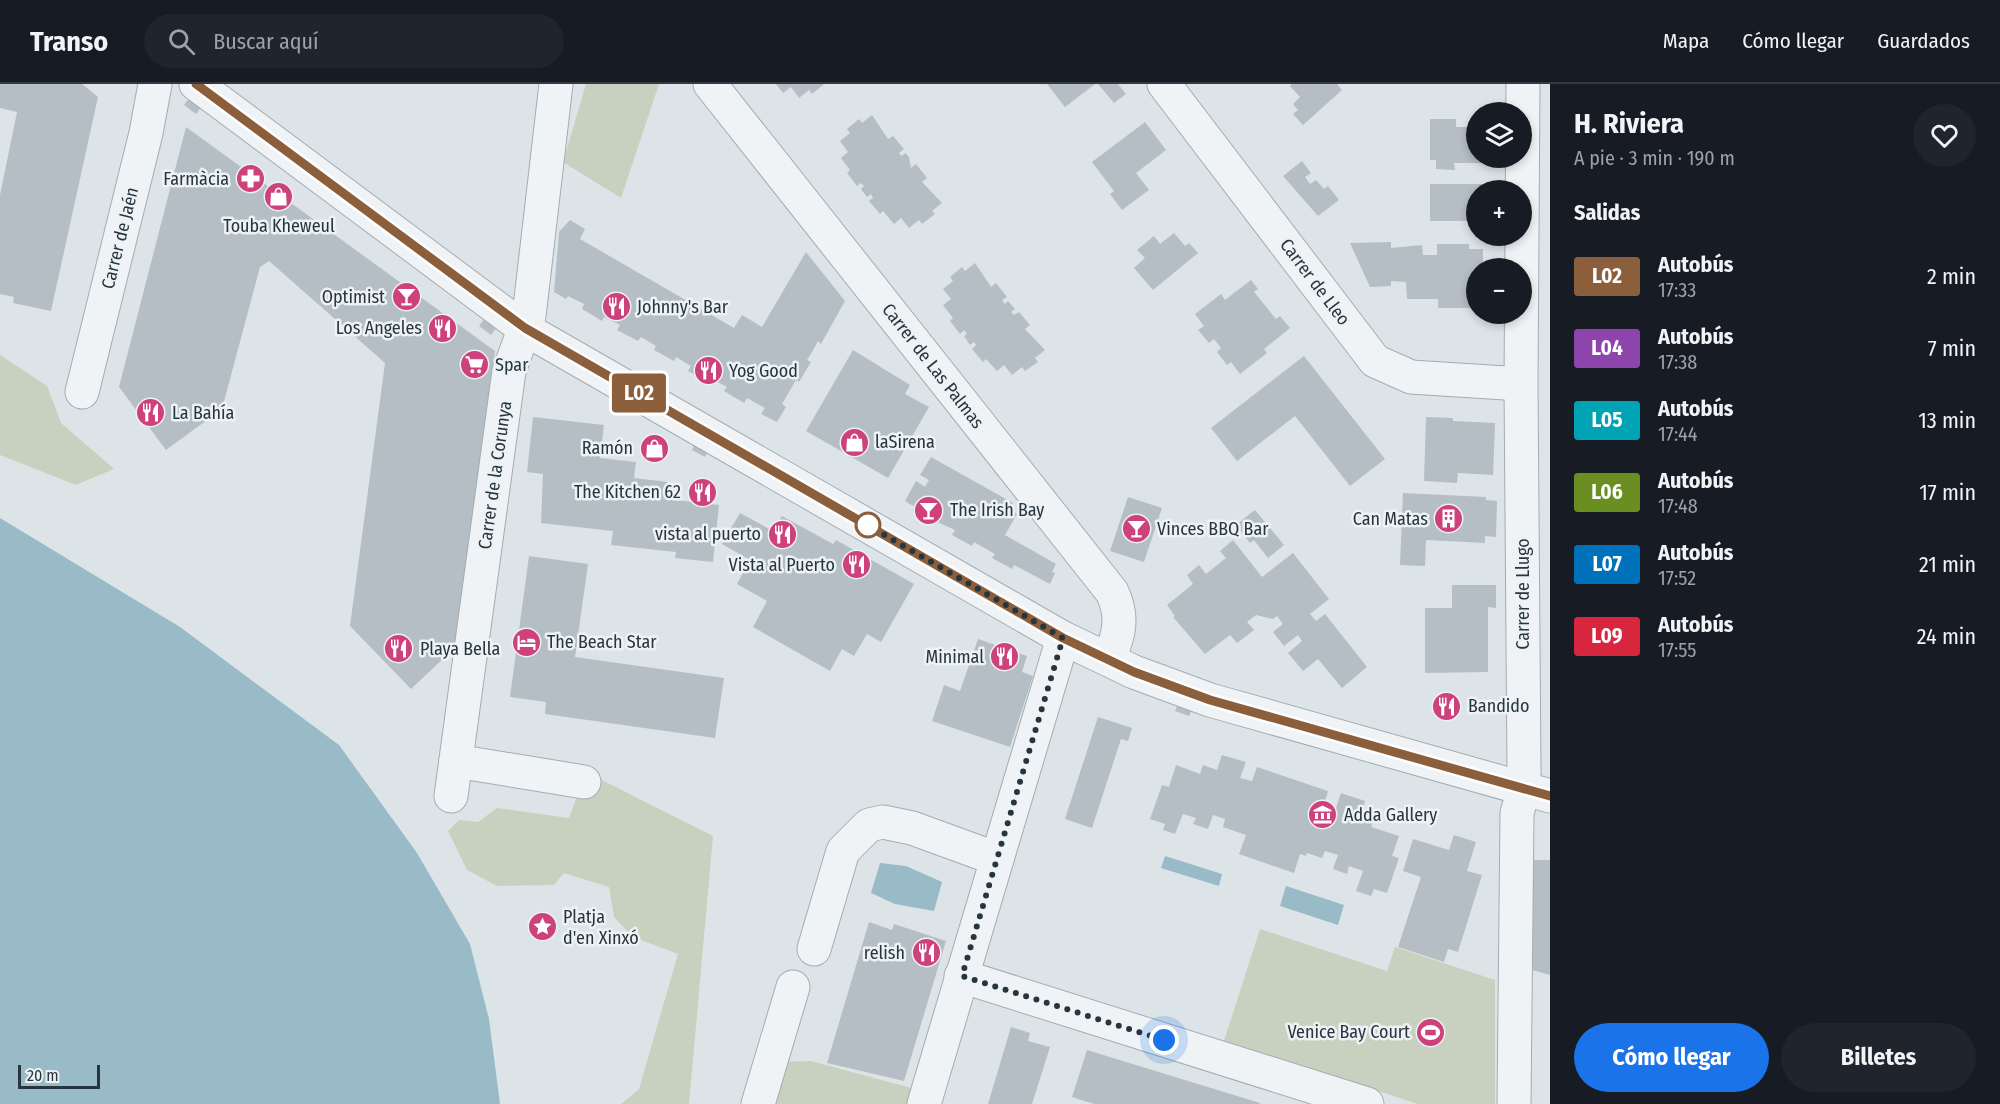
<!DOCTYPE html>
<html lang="es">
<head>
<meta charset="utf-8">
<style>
  :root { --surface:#171b24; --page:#20242c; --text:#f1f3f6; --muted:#9ea1a6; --line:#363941; --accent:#1a73e8 }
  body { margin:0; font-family:"Fira Sans Condensed",sans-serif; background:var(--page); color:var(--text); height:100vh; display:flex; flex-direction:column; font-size:22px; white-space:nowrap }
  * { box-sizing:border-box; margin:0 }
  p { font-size:20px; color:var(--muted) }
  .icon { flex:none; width:33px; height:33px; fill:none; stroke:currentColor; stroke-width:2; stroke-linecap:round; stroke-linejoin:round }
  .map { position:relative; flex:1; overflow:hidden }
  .details { display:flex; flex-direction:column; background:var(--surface); width:450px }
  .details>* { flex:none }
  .badge { padding:0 12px; border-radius:4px; font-size:21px; line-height:39px }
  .controls { position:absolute; left:1466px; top:18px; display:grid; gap:12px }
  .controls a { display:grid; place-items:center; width:66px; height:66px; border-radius:50%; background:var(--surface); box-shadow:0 3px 9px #0003; font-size:30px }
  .scale { position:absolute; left:18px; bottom:15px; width:82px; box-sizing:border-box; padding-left:6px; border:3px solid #27353e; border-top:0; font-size:16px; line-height:21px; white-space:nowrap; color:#27353e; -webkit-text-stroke:4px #edf2f5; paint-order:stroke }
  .you { position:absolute; width:30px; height:30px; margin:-15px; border:4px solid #fff; border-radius:50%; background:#1a73e8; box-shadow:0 0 0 9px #1a73e833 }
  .map>.badge { position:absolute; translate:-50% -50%; box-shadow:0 0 0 3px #fff }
  h2 { padding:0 24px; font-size:22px; line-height:54px }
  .round { display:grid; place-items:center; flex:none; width:63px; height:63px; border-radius:32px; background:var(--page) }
  .overview { display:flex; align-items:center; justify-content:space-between; height:102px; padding:0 24px }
  h1 { font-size:28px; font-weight:700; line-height:45px }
  .cta { display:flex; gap:12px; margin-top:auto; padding:12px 24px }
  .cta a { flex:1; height:69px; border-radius:36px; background:var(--accent); color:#fff; font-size:24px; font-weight:700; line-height:69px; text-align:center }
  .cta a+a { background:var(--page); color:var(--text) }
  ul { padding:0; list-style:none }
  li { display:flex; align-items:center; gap:18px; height:72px; padding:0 24px }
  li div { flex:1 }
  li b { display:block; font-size:22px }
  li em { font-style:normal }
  li .badge { min-width:66px; font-weight:700; text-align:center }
  header { display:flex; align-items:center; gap:36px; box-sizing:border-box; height:84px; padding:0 30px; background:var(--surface); border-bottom:2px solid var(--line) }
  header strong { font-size:28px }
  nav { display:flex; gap:33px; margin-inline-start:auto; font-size:21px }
  .search { width:420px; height:54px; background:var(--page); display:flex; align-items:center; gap:15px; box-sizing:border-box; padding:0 21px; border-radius:33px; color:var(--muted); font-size:22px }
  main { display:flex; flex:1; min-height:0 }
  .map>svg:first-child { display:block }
</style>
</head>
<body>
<header>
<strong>Transo</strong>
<div class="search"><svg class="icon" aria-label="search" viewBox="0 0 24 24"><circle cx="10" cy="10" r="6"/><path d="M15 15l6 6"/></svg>Buscar aquí</div>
<nav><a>Mapa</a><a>Cómo llegar</a><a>Guardados</a></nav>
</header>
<main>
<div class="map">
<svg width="1550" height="1020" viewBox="0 0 1550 1020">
  <rect width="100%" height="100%" fill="#dde4e7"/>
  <g fill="#c8d1bf">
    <polygon points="586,0 659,0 621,114 563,78"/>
    <polygon points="0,271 47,302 61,339 114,385 76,401 0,371"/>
    <polygon points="586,688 713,752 689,1020 621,1020 639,1005 678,870 633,853 614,833 609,803 564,789 554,801 497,802 467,786 448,747 459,736 478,738 497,724 569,734"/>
    <polygon points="1260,845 1387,887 1395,863 1495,896 1495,1020 1418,1020 1224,957"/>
    <polygon points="811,977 915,1005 911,1020 768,1020 780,978"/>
  </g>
  <g fill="#98bbc7">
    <polygon points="0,434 180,543 339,661 417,769 470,860 489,935 500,1020 0,1020"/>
    <polygon points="1165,772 1222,790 1219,802 1161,784"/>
    <polygon points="880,779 906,782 942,798 934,827 895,820 871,809"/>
    <polygon points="1286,802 1344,821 1338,841 1280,822"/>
  </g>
  <g fill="#b5bec4">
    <polygon points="0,0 82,0 98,13 51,227 13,219 14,213 0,210 0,111 17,28 0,24"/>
    <polygon points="776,0 824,0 812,10 809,6 799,14 791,3 783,9"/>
    <polygon points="1047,0 1095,0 1065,23"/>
    <polygon points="1098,0 1118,0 1126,10 1114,19"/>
    <polygon points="1292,0 1337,0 1342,6 1303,41 1293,30 1298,26 1293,20 1300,13 1290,2"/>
    <polygon points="190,13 202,22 196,30 184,21"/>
    <polygon points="872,31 888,55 893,52 904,65 899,69 902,72 905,69 909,73 911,84 916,80 927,94 922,98 942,119 932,127 935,130 922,140 919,136 909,144 901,134 894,140 883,127 880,130 869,117 873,114 871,110 867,113 861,105 864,102 861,99 857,102 847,89 850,86 841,74 848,68 840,57 850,49 847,45 859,35 862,39"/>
    <polygon points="1430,35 1456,35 1456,43 1476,43 1476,74 1484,74 1484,79 1454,79 1455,86 1436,85 1436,76 1430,76"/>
    <polygon points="1145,38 1166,66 1136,89 1149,106 1122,126 1110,110 1114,107 1092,78"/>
    <polygon points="186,43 495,267 463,556 411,605 350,542 385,279 269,177 260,183 222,325 166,366 119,303"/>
    <polygon points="1302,77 1311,89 1305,93 1310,100 1316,96 1324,105 1328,102 1339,116 1318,132 1283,92"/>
    <polygon points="1430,100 1486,100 1486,106 1476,106 1476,137 1430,137"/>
    <polygon points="570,136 585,145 580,155 734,244 742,231 762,243 806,168 845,217 821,260 818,257 812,268 807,276 811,278 799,298 796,296 782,320 786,323 777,338 761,330 765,324 747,314 744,319 724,307 727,303 710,294 708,298 688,287 691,282 676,273 674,277 654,266 656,262 641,253 638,257 617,246 620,241 604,233 602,237 582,225 584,220 568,212 566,215 554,208 559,148"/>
    <polygon points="1174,149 1185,162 1189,159 1198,169 1153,206 1134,184 1145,174 1137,166 1154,152 1160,160"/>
    <polygon points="1391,158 1391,164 1422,161 1423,171 1437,171 1437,160 1469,160 1469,165 1483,165 1483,184 1476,184 1476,193 1470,193 1471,224 1438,224 1438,215 1407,215 1406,198 1391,197 1391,202 1370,203 1350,159"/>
    <polygon points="975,179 991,203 996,199 1007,213 1002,216 1005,220 1008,217 1015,225 1011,228 1014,231 1019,228 1030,241 1025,245 1045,266 1035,274 1038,278 1025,287 1022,283 1012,291 1004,281 997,287 986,275 983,278 972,265 976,261 974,258 970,261 964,252 967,250 964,246 960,250 950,237 953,234 943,221 951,215 943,205 953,197 950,193 962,183 965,187"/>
    <polygon points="1251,196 1258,205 1254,208 1276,235 1280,232 1290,244 1264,265 1267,269 1240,290 1231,278 1227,281 1217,268 1221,264 1214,255 1209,259 1198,246 1204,242 1195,230 1221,210 1225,216"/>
    <polygon points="485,234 497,243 491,251 479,242"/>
    <polygon points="853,266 910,301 905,310 929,323 888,394 806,347"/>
    <polygon points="1304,272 1385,375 1350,402 1295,332 1237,377 1211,344"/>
    <polygon points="533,333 604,341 600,374 636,378 634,394 668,398 666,415 719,421 713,478 675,474 676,468 611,461 613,447 541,439 543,390 527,388"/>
    <polygon points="1426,333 1453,334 1453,337 1495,339 1493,391 1458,389 1457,399 1424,397"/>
    <polygon points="696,357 710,364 705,373 692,366"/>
    <polygon points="931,373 1013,419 1009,425 1017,430 1005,451 1056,480 1052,488 1055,489 1050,500 1014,481 1012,485 992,474 995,470 974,458 972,462 952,451 955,446 913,427 915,423 905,417 916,397 925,403 929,396 920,391"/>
    <polygon points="1403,409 1486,413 1486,416 1497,417 1496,453 1485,452 1485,459 1426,456 1425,482 1400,481"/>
    <polygon points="1128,413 1162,424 1144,478 1110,467"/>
    <polygon points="1255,426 1284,461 1268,474 1254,456 1250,459 1236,441"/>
    <polygon points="740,429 773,447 782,432 833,460 836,456 914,500 881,558 867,550 854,572 842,565 830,587 753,543 767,517 737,500 750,476 722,460"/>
    <polygon points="1233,456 1262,493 1293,469 1329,515 1310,530 1316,537 1325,530 1367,583 1342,604 1318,575 1303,587 1288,569 1302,557 1298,551 1284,562 1273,548 1283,540 1277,532 1273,535 1256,531 1247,538 1254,546 1237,559 1230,551 1205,570 1173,533 1175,532 1167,521 1193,500 1187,491 1199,481 1206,490 1226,474 1220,467"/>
    <polygon points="529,472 588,480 575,573 724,594 715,654 545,630 546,618 510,613"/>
    <polygon points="1452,501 1496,501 1496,524 1488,523 1488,588 1425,589 1425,524 1452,524"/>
    <polygon points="978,555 1027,572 1022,588 1033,592 1010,663 932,637 944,601 960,607"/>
    <polygon points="1179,618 1193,622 1189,632 1175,627"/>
    <polygon points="1098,633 1132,644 1128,657 1121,655 1092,744 1065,735"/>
    <polygon points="1222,671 1246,678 1240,694 1252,697 1257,683 1328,707 1324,720 1336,724 1341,709 1365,717 1361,731 1374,735 1371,743 1399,752 1392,772 1399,774 1387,809 1374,805 1371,812 1356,807 1363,787 1349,782 1347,790 1333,785 1338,771 1325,767 1322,774 1307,769 1306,772 1300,770 1294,789 1239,770 1246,751 1223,743 1225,735 1213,731 1208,745 1193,740 1196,734 1183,730 1175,750 1163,746 1165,740 1150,735 1162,701 1169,703 1176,681 1200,690 1203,681 1217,686"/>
    <polygon points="1454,751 1476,758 1467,787 1482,791 1458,868 1448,865 1444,878 1398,863 1421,793 1403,787 1413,755 1449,766"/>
    <polygon points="1533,776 1550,776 1550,891 1532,886"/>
    <polygon points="869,838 892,846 894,840 946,857 904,997 827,979"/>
    <polygon points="1011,943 1030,949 1028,957 1050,963 1032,1020 988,1020"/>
    <polygon points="1087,966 1260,1019 1260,1020 1094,1020 1072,1013"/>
  </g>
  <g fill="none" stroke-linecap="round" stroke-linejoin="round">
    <defs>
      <g id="minor">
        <polyline points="196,0 525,245 1063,554 1134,588 1210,616 1550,712"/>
        <path d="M710,0L1112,508C1124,533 1119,551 1109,575"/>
        <polyline points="1164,0 1375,277 1411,293 1521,300"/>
        <polyline points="82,308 146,49 155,0"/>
        <polyline points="456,677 584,698"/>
        <polyline points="451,712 509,287 529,232 556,0"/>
        <polyline points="814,865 843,767 869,741 883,738 912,744 997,775"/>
        <polyline points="961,892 1367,1020"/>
        <polyline points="758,1020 793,903"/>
        <polyline points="924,1020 1063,554"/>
        <polyline points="1514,1020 1517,729 1524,705 1524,687 1521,300 1523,0"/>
      </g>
    </defs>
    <use href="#minor" stroke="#a3acb1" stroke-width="35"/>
    <use href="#minor" stroke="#f0f3f6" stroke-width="33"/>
  </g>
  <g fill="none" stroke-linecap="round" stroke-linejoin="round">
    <defs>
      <polyline id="line" points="196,0 525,244 1063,554 1134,588 1210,616 1550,712"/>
    </defs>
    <use href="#line" stroke="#fff" stroke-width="14"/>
    <use href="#line" stroke="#8b5e3c" stroke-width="9"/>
    <polyline stroke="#27353e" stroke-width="6" stroke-dasharray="0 10.8" points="868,441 862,438 1063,554 962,892 1164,956"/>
  </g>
  <defs>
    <symbol id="pharmacy-disc" viewBox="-11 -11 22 22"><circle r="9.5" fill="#cd427b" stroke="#edf2f5"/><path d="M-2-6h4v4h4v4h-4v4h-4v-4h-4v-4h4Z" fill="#fff"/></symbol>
    <symbol id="shop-disc" viewBox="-11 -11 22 22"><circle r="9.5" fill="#cd427b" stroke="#edf2f5"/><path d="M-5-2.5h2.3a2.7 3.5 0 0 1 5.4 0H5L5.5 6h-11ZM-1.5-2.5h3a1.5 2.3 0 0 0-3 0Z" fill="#fff"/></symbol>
    <symbol id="bar-disc" viewBox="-11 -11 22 22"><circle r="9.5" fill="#cd427b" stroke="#edf2f5"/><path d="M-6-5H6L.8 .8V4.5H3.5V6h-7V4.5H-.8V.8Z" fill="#fff"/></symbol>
    <symbol id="restaurant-disc" viewBox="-11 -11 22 22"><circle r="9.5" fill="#cd427b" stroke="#edf2f5"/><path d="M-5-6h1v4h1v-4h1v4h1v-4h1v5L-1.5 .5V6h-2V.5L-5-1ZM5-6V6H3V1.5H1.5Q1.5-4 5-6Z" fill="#fff"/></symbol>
    <symbol id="supermarket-disc" viewBox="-11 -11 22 22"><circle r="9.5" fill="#cd427b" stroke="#edf2f5"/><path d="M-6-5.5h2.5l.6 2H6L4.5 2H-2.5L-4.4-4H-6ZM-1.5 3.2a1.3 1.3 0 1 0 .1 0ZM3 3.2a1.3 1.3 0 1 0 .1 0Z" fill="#fff"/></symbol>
    <symbol id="building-disc" viewBox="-11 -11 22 22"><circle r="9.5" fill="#cd427b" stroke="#edf2f5"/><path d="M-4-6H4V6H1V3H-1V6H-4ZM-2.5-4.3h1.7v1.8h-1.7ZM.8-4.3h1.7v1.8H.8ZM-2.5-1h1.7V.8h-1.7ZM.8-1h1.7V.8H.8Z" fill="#fff"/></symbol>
    <symbol id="hotel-disc" viewBox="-11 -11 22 22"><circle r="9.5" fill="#cd427b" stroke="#edf2f5"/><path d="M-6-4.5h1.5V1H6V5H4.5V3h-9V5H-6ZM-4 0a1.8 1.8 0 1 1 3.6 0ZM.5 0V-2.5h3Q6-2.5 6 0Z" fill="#fff"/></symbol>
    <symbol id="museum-disc" viewBox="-11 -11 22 22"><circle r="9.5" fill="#cd427b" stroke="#edf2f5"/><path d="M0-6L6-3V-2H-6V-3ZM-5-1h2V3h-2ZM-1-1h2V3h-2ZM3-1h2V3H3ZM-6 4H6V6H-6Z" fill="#fff"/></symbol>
    <symbol id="sight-disc" viewBox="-11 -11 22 22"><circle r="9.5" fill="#cd427b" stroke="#edf2f5"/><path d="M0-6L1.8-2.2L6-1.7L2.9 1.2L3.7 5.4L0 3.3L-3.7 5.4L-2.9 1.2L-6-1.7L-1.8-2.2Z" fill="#fff"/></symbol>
    <symbol id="stadium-disc" viewBox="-11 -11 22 22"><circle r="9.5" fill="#cd427b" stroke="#edf2f5"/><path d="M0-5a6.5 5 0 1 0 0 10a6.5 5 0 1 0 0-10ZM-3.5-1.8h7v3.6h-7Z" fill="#fff"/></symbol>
  </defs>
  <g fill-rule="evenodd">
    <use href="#pharmacy-disc" x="234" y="78" width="33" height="33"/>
    <use href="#shop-disc" x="262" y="96" width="33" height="33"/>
    <use href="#bar-disc" x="390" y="196" width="33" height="33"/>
    <use href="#restaurant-disc" x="600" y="206" width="33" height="33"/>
    <use href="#restaurant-disc" x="426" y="228" width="33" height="33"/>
    <use href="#supermarket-disc" x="458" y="264" width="33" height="33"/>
    <use href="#restaurant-disc" x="692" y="270" width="33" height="33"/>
    <use href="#restaurant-disc" x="134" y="312" width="33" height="33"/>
    <use href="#shop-disc" x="838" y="342" width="33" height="33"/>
    <use href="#shop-disc" x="638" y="348" width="33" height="33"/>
    <use href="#restaurant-disc" x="686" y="392" width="33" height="33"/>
    <use href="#bar-disc" x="912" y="410" width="33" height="33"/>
    <use href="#building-disc" x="1432" y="418" width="33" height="33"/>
    <use href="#bar-disc" x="1120" y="428" width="33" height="33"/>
    <use href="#restaurant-disc" x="766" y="434" width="33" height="33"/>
    <use href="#restaurant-disc" x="840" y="464" width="33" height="33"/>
    <use href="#hotel-disc" x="510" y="542" width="33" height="33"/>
    <use href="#restaurant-disc" x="382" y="548" width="33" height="33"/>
    <use href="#restaurant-disc" x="988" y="556" width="33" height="33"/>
    <use href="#restaurant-disc" x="1430" y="606" width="33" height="33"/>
    <use href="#museum-disc" x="1306" y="714" width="33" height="33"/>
    <use href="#sight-disc" x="526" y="826" width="33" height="33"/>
    <use href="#restaurant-disc" x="910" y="852" width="33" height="33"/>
    <use href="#stadium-disc" x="1414" y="932" width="33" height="33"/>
  </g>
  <circle fill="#fff" stroke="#8b5e3c" stroke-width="3" cx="868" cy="441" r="12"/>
  <g text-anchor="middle" stroke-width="5" stroke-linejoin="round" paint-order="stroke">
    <g font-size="18" fill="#27353e" stroke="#edf2f5" text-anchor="start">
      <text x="229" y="101" text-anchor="end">Farmàcia</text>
      <text x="279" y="148" text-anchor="middle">Touba Kheweul</text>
      <text x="385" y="219" text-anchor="end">Optimist</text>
      <text x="637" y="229">Johnny's Bar</text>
      <text x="422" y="250" text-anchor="end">Los Angeles</text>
      <text x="495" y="287">Spar</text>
      <text x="729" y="293">Yog Good</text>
      <text x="172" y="335">La Bahía</text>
      <text x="875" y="364">laSirena</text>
      <text x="633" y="370" text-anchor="end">Ramón</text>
      <text x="681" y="414" text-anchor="end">The Kitchen 62</text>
      <text x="950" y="432">The Irish Bay</text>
      <text x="1428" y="441" text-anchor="end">Can Matas</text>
      <text x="1157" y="451">Vinces BBQ Bar</text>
      <text x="761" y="456" text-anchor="end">vista al puerto</text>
      <text x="835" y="487" text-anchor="end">Vista al Puerto</text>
      <text x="547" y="564">The Beach Star</text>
      <text x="420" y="571">Playa Bella</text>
      <text x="984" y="579" text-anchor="end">Minimal</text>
      <text x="1468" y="628">Bandido</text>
      <text x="1344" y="737">Adda Gallery</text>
      <text x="563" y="839">Platja<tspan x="563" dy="21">d'en Xinxó</tspan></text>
      <text x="905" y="875" text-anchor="end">relish</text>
      <text x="1410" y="954" text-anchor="end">Venice Bay Court</text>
    </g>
    <g font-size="18" fill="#27353e" stroke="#edf2f5">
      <text transform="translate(120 154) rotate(-76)" y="6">Carrer de Jaén</text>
      <text transform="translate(1315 198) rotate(53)" y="6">Carrer de Lleo</text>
      <text transform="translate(933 282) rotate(52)" y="6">Carrer de Las Palmas</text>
      <text transform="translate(495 391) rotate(-82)" y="6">Carrer de la Corunya</text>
      <text transform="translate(1523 510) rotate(-90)" y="6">Carrer de Llugo</text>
    </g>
  </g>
</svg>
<div class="controls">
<a><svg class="icon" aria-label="layers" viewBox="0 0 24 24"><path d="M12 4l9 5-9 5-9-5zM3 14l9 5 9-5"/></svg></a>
<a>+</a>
<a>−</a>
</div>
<div class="scale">20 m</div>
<div class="you" style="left:1164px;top:956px"></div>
<b class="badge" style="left:639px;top:309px;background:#8b5e3c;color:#fff">L02</b>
</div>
<section class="details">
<div class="overview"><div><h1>H. Riviera</h1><p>A pie · 3 min · 190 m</p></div><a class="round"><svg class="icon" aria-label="heart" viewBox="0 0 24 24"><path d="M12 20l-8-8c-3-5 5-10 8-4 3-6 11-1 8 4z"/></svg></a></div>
<h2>Salidas</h2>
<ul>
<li><span class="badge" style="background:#8b5e3c;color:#fff">L02</span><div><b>Autobús</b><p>17:33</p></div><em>2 min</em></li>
<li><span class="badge" style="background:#8e44ad;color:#fff">L04</span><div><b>Autobús</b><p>17:38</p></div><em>7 min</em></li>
<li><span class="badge" style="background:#00a3b4;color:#fff">L05</span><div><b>Autobús</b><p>17:44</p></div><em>13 min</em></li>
<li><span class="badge" style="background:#6b8e23;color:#fff">L06</span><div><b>Autobús</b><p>17:48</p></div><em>17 min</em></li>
<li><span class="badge" style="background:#0072bc;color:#fff">L07</span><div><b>Autobús</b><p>17:52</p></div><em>21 min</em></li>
<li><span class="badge" style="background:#d7263d;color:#fff">L09</span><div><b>Autobús</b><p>17:55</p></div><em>24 min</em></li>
</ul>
<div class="cta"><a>Cómo llegar</a><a>Billetes</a></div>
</section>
</main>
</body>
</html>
